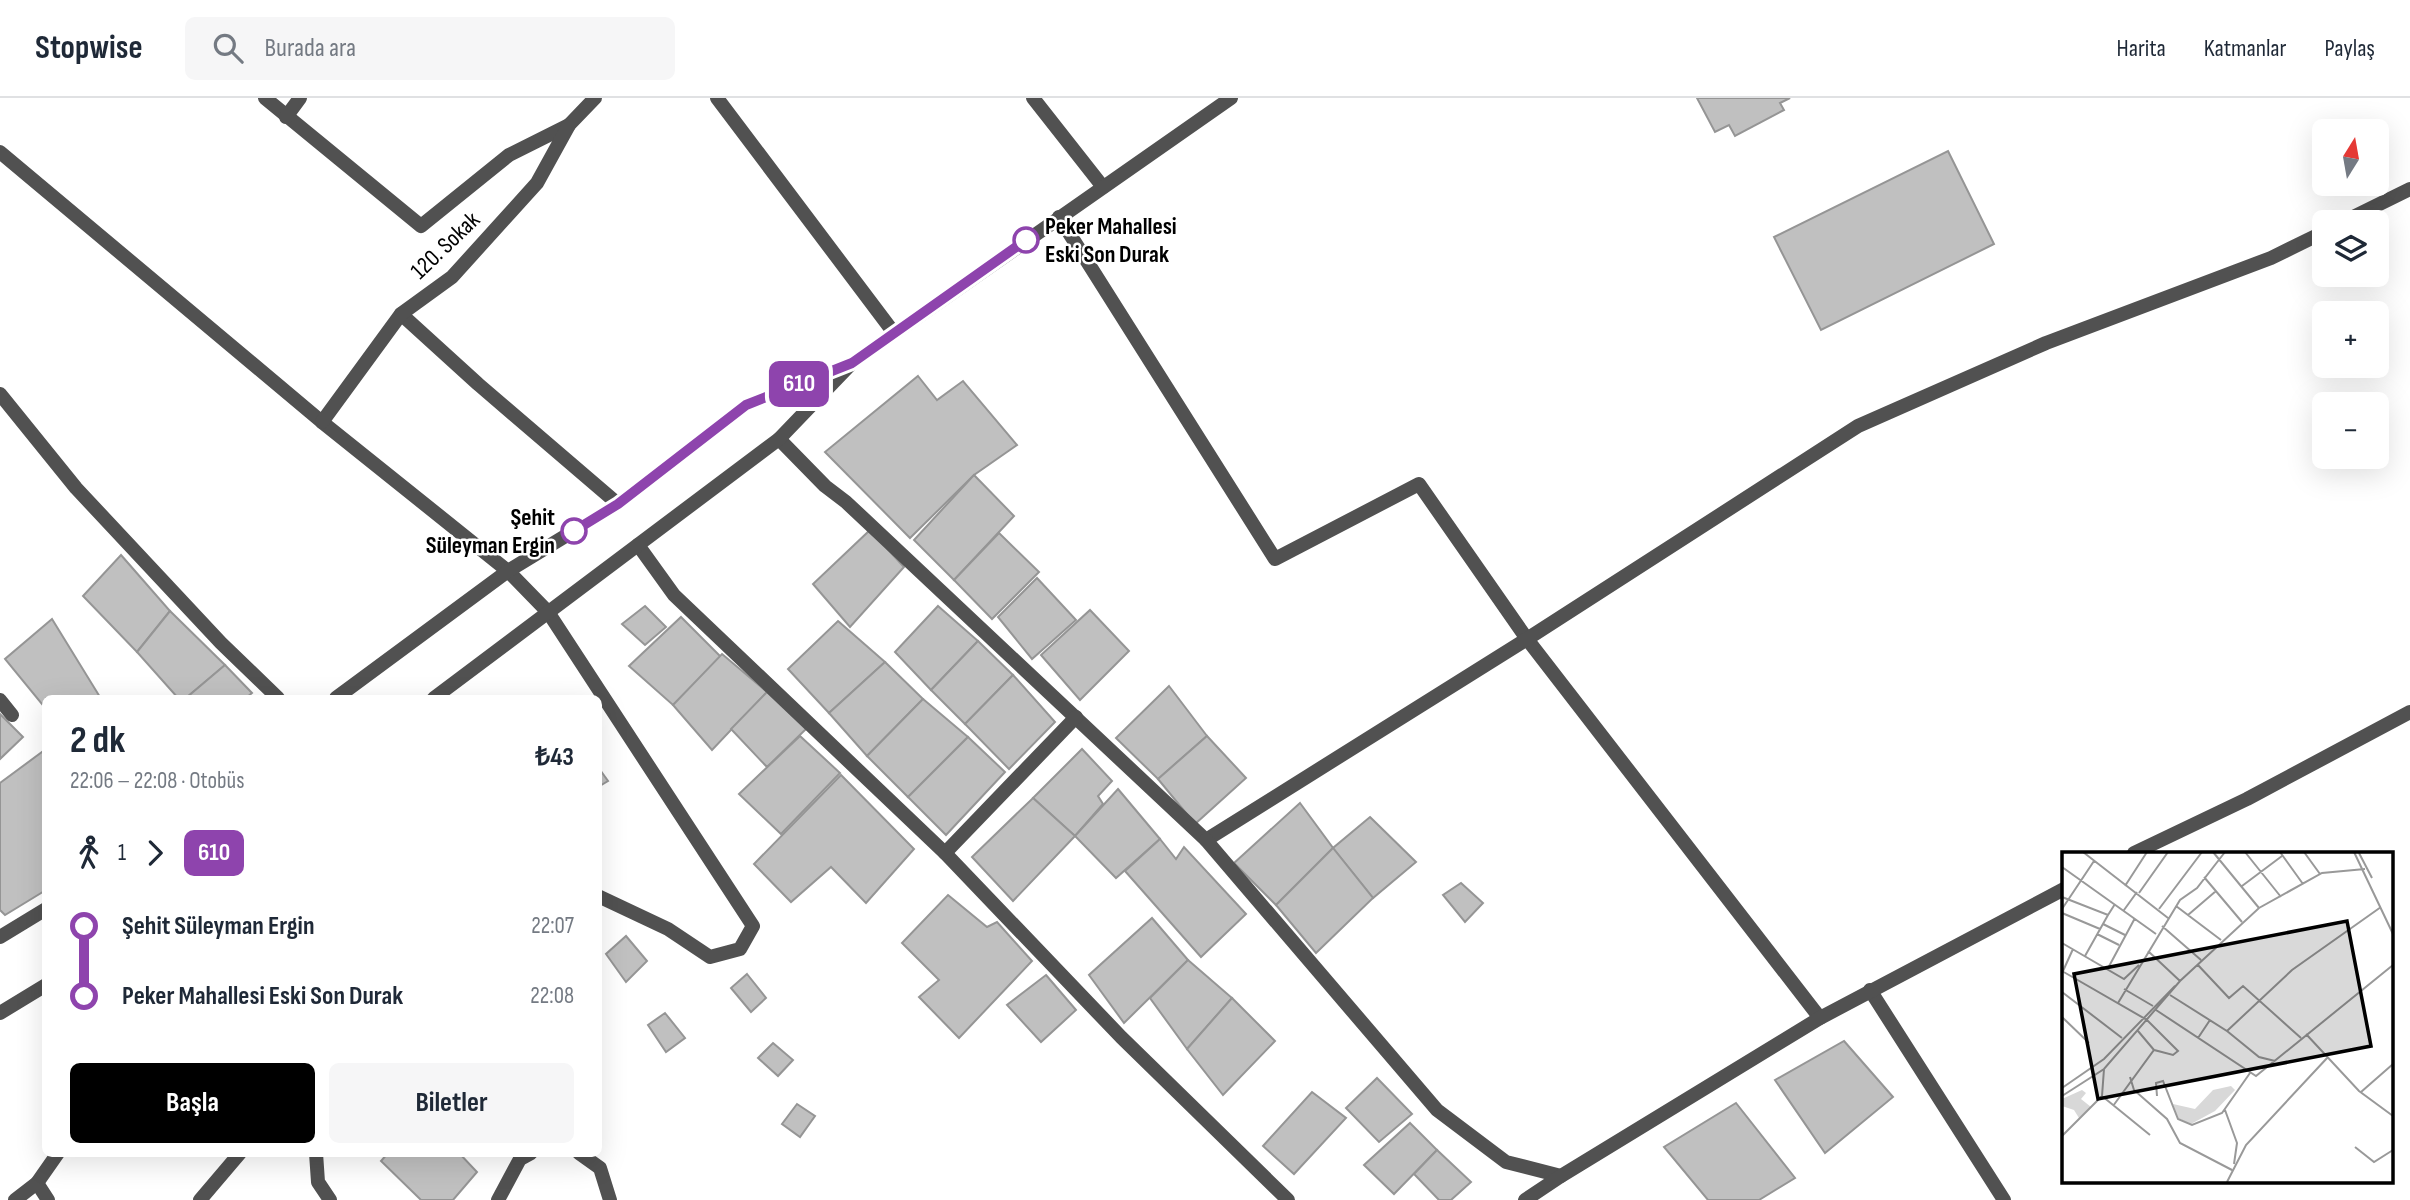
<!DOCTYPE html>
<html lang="tr">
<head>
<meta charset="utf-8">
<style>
  :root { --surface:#fff; --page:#f6f6f7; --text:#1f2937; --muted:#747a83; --line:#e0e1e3; --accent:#000 }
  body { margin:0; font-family:"Sofia Sans Condensed",sans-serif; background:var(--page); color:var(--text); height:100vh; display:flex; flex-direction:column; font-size:26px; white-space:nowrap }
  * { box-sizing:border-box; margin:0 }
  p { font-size:23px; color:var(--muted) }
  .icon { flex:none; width:38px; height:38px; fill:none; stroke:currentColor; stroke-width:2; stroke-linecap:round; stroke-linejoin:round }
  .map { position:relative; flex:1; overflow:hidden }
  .panel { position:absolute; left:42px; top:597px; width:560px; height:462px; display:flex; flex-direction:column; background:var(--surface); border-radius:10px; box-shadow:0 7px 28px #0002 }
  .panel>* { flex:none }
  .badge { padding:0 14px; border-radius:10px; font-size:24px; line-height:46px }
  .needle { width:46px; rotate:11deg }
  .buttons { position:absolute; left:2312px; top:21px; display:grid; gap:14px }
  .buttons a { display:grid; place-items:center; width:77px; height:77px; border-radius:10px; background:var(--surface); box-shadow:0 7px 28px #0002; font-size:35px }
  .map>.badge { position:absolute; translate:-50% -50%; box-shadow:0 0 0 4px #fff }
  .legs { display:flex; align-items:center; gap:10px; height:77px; padding:0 28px; font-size:23px }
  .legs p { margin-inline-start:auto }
  .overview { display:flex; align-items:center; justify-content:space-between; height:119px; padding:0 28px }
  h1 { font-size:38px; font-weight:700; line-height:52px }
  .action { display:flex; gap:14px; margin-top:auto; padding:14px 28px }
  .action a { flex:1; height:80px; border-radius:10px; background:var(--accent); color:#fff; font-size:28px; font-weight:700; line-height:80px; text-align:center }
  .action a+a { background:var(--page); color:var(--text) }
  ul { padding:0 28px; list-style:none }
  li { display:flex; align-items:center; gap:24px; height:70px; font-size:26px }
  li i { display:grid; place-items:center; width:10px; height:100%; margin:0 9px; background:currentColor }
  li i::after { content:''; width:18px; height:18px; margin:-9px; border:5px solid; border-radius:50%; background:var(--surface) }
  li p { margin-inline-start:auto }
  li:first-child i { background:linear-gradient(#0000 50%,currentColor 0) }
  li:last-child i { background:linear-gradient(currentColor 50%,#0000 0) }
  header { display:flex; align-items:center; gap:42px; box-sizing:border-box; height:98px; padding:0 35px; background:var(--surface); border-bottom:2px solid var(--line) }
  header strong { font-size:33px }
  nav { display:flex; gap:38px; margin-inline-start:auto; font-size:24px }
  .search { width:490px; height:63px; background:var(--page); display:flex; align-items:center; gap:18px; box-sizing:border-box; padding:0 24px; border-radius:10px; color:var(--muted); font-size:26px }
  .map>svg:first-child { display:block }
</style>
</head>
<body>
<header>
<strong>Stopwise</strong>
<div class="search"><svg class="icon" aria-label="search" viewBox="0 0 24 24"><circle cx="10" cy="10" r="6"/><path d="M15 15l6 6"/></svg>Burada ara</div>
<nav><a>Harita</a><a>Katmanlar</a><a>Paylaş</a></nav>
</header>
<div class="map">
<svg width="2410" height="1102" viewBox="0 0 2410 1102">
  <rect width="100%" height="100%" fill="#fff"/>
  <g fill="#c0c0c0" stroke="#959595" stroke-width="2">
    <polygon points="1697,0 1790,0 1780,5 1784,12 1735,38 1729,27 1715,34"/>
    <polygon points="1948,53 1994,146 1821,232 1774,139"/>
    <polygon points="918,278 937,302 963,283 1017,347 974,377 910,440 825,354"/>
    <polygon points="974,377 1014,418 954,482 914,442"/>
    <polygon points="870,432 904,469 850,529 813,486"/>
    <polygon points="999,435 1039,474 992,521 954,482"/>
    <polygon points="121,457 170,513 137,554 83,498"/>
    <polygon points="1037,480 1076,522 1032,561 998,519"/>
    <polygon points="645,508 666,529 645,547 622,526"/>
    <polygon points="938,508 978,543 931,592 895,554"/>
    <polygon points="1090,512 1129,553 1080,602 1041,557"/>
    <polygon points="170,513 225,567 186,600 178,600 137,554"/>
    <polygon points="681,519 721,559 673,607 629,568"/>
    <polygon points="52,521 100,599 98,600 46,600 46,611 5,561"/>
    <polygon points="838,523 885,564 829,615 788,571"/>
    <polygon points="978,543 1013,577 965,626 931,592"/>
    <polygon points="722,556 767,594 712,652 673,607"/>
    <polygon points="885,564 923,601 867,658 829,615"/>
    <polygon points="225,567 252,595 246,600 186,600"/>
    <polygon points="1013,577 1055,624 1009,671 965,626"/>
    <polygon points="1169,588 1207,638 1158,681 1116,640"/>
    <polygon points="767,594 806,631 767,669 731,631"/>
    <polygon points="923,601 968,639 908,699 867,658"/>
    <polygon points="0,616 23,639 0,661"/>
    <polygon points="800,638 840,675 781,736 739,696"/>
    <polygon points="1207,638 1246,680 1195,726 1158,681"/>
    <polygon points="968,639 1005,674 946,737 908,699"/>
    <polygon points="46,651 46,792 5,817 0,812 0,685"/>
    <polygon points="1082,651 1112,683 1098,698 1103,706 1075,738 1033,700"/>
    <polygon points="598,669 608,683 598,689"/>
    <polygon points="841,677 914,751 866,805 831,769 791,804 754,766"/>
    <polygon points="1118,691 1160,741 1116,780 1075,738"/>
    <polygon points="1033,700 1075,738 1013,803 972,759"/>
    <polygon points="1300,705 1333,750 1276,807 1234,765"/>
    <polygon points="1370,719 1416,764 1373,800 1333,750"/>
    <polygon points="1160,741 1176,761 1184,749 1246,816 1201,859 1125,773"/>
    <polygon points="1333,750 1373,800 1316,855 1276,807"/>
    <polygon points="1461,785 1483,805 1465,824 1443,797"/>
    <polygon points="948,797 987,829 997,824 1032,863 959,940 919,899 939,882 902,845"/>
    <polygon points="1152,820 1188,862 1124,925 1089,877"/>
    <polygon points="626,838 647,863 626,884 606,856"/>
    <polygon points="1188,862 1232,900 1187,951 1150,900"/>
    <polygon points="747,876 766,900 751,914 731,890"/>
    <polygon points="1046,877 1076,912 1041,944 1007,907"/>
    <polygon points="1232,900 1275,943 1223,997 1187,951"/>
    <polygon points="665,915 685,940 666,954 648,927"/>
    <polygon points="1844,943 1893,999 1825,1055 1775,982"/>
    <polygon points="773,945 793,962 778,978 758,960"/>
    <polygon points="1377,980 1412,1016 1379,1044 1346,1010"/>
    <polygon points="1312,994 1346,1020 1294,1076 1263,1048"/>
    <polygon points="1736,1005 1795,1080 1759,1102 1708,1102 1664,1049"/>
    <polygon points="797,1006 815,1018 800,1039 782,1026"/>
    <polygon points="1410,1025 1437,1052 1394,1096 1364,1067"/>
    <polygon points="1437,1052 1471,1084 1451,1102 1439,1102 1414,1076"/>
    <polygon points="388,1055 459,1055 477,1074 453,1102 421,1102 381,1063"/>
  </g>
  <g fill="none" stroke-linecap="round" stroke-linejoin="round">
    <g stroke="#515151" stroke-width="14">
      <polyline points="265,0 421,128 509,57 569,27"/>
      <polyline points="717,0 894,235"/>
      <polyline points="1033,0 1103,89"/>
      <polyline points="286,19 300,0"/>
      <polyline points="0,54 322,324 508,473 548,514 753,828 740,851 710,859 668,831 598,798"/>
      <polyline points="1059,119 1275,461 1419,386 1527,541 1820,920"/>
      <polyline points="2343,124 2410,91"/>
      <polyline points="401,216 478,286 618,406"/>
      <polyline points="0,296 76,390 221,545 278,600"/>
      <polyline points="322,324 401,216 452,179 537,85 569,27 595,0"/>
      <polyline points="779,341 825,388 846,404 1206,742 1527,541 1858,328 2046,245 2271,160 2324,134"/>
      <polyline points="638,447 674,497 945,755 1121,939 1288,1102"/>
      <polyline points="336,600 508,473 618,406 746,307 847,267"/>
      <polyline points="434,600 779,341 852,265 1231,0"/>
      <polyline points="0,602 12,617"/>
      <polyline points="1206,742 1437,1012 1506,1064 1561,1078"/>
      <polyline points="945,755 1076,619"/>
      <polyline points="2134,755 2247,701 2410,614"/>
      <polyline points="0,839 46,811"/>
      <polyline points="1870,892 2004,1102"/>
      <polyline points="0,915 46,887"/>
      <polyline points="316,1055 318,1084 330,1102"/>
      <polyline points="579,1055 600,1070 610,1102"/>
      <polyline points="37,1085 48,1102"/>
      <polyline points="15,1102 37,1085 58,1055"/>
      <polyline points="200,1102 240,1055"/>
      <polyline points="498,1102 520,1061 531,1055"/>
      <polyline points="1525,1102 1561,1078 1820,920 2064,791"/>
    </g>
  </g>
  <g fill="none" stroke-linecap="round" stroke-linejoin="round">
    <defs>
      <polyline id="line-1" points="574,433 618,406 746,307 852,265 1026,142"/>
    </defs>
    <use href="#line-1" stroke="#fff" stroke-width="16"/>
    <use href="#line-1" stroke="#8e44ad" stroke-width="10"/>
  </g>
  <g fill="#fff" stroke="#8e44ad" stroke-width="3.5">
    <circle cx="1026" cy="142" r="12"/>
    <circle cx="574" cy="433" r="12"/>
  </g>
  <g text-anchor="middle" stroke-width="5" stroke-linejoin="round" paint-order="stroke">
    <g font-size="24" font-weight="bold" fill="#000" stroke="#fff" text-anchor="start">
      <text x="1045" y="136">Peker Mahallesi<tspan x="1045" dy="28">Eski Son Durak</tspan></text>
      <text x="555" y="427" text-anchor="end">Şehit<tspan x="555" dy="28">Süleyman Ergin</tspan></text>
    </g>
    <g font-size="24" fill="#000" stroke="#fff">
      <text transform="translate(445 147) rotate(-44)" y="8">120. Sokak</text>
    </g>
  </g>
  <g transform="translate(2062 754)">
    <rect width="331" height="331" fill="#fff"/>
    <path d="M169,234L173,238L153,259L129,272L116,266L111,252L133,257L151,238ZM20,238L24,241L19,247L29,255L17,266L12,258L0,254V247Z" fill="#d8d8d8"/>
    <path fill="none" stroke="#999" stroke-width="2" d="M21,0L106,66M151,0L197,56M183,0L219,45M218,0L241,32M242,0L258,22M292,0L331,82M297,1L310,26M0,15L94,82M142,25L180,70M63,34L85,0M180,34L220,4M77,41L106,0M0,45L46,63L53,52M114,54L159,88M0,57L32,9M97,57L140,0M62,58L75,40M0,61L38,77M126,63L154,39M41,72L63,83M100,74L139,108M35,82L57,93M0,91L62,127L77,113M86,99L118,129M23,104L46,63M135,112L167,146L181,134L239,186M45,118L73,66M0,119L85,168L116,199L111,203L92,198L51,254M1,119L11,97M62,137L91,154M0,140L60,186M108,143L165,179L230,118L319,55M56,151L118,48L135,36L163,0M94,158L194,224L331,113M0,165L27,191M76,179L92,198M165,179L197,205L213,209M244,182L297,239L331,264M136,186L148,168M68,225L72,238L105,267L118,291L170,318M0,236L42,207L113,134M299,240L331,212M0,244L42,217L118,129L197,56L260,21L303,17M40,244L88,283M95,244L94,231L101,229L116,267L130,273L160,261L188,221M163,258L175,291L172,312M0,284L40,244L42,217M293,295L312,310L331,298M165,330L184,293L266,205"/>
    <path fill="#000" fill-opacity="0.15" stroke="#000" stroke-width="3.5" d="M285,69L309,194L36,247L12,122Z"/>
    <rect width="331" height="331" fill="none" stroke="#000" stroke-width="3.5"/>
  </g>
</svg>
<div class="buttons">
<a><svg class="needle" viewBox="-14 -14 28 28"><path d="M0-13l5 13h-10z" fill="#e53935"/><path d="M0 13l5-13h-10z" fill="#747a83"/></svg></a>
<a><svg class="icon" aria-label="layers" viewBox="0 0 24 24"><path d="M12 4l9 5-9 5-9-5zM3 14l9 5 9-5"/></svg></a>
<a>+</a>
<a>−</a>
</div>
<b class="badge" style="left:799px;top:286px;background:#8e44ad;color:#fff">610</b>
<section class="panel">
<div class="overview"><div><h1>2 dk</h1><p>22:06 – 22:08 · Otobüs</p></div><b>₺43</b></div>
<div class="legs"><svg class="icon" aria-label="walk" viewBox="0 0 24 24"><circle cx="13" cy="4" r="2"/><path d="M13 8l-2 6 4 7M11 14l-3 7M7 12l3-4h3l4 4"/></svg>1<svg class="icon" aria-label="forward" viewBox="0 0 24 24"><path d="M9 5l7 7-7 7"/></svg><b class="badge" style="background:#8e44ad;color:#fff">610</b></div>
<ul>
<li><i style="color:#8e44ad"></i><b>Şehit Süleyman Ergin</b><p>22:07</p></li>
<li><i style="color:#8e44ad"></i><b>Peker Mahallesi Eski Son Durak</b><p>22:08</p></li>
</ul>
<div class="action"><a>Başla</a><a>Biletler</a></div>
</section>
</div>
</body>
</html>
